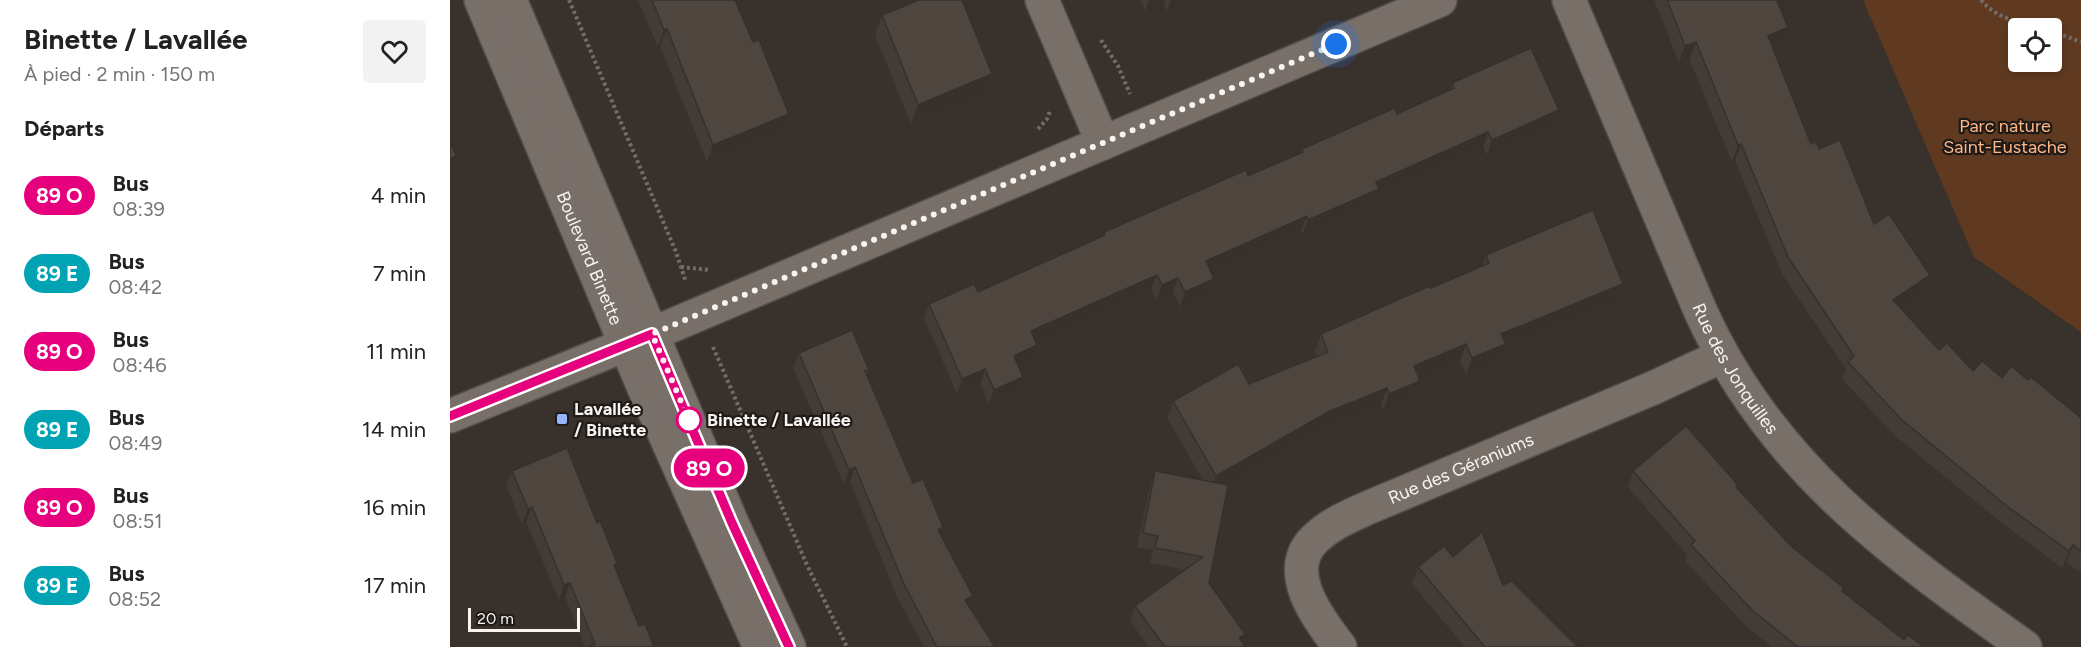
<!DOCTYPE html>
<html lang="fr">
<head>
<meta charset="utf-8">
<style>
  :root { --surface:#fff; --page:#f2f2f2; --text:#222; --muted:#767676 }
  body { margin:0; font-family:Figtree,sans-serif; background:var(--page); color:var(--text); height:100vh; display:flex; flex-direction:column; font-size:22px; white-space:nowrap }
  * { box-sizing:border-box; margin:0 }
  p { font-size:20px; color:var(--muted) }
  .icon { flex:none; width:33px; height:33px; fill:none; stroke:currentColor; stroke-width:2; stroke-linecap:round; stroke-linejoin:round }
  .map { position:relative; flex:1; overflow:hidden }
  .panel { display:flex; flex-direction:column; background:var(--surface); width:450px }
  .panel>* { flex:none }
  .badge { padding:0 12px; border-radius:20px; font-size:21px; line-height:39px }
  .tools { position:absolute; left:1558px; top:18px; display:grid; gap:12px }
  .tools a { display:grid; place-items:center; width:54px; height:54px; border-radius:6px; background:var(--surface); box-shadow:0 3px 9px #0003; font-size:30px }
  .scale { position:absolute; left:18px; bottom:15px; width:112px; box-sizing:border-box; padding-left:6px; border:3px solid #f8f3ef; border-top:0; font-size:16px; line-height:21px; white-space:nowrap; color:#f8f3ef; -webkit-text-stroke:4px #1e1a17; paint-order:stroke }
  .you { position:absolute; width:30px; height:30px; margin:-15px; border:4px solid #fff; border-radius:50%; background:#1a73e8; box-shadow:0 0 0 9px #1a73e833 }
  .map>.badge { position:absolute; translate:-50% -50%; box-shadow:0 0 0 3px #fff }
  h2 { padding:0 24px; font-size:22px; line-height:54px }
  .round { display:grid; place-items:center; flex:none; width:63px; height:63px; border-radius:6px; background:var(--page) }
  .summary { display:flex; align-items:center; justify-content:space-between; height:102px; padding:0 24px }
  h1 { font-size:28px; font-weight:700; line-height:45px }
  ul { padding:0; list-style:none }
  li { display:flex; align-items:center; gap:18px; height:78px; padding:0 24px }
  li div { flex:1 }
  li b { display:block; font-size:22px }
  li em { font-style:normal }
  li .badge { min-width:66px; font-weight:700; text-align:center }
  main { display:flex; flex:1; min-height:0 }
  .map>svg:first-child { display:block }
</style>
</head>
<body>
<main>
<section class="panel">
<div class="summary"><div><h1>Binette / Lavallée</h1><p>À pied · 2 min · 150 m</p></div><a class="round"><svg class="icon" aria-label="heart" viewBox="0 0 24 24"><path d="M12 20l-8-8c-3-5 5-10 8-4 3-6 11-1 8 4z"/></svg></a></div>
<h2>Départs</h2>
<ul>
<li><span class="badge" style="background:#e6007e;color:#fff">89 O</span><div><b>Bus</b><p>08:39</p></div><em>4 min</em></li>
<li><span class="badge" style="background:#00a3b4;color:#fff">89 E</span><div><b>Bus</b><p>08:42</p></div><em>7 min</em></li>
<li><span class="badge" style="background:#e6007e;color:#fff">89 O</span><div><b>Bus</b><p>08:46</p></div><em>11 min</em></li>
<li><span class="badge" style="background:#00a3b4;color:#fff">89 E</span><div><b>Bus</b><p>08:49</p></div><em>14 min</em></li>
<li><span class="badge" style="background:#e6007e;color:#fff">89 O</span><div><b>Bus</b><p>08:51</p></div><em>16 min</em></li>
<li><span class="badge" style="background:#00a3b4;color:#fff">89 E</span><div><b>Bus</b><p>08:52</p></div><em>17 min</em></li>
</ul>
</section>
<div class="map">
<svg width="1631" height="647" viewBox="0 0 1631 647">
  <rect width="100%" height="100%" fill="#39312b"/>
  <path fill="#603a20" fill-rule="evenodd" d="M1413,0H1631V332L1524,257ZM1602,28V62H1569V28Z"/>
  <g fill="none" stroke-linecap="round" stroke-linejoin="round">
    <defs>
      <g id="street">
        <polyline points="592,0 653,143"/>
        <path id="s1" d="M1119,0L1250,310C1320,466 1440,551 1575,647"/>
        <polyline points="0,416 202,334 990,0"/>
        <path id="s2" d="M890,647C868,619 830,569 867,537C881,524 898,517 915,509L1203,388L1272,356"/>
      </g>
      <g id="secondary">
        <path id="s3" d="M31,0L194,388L310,647"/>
        <polyline points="60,0 282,523 339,647"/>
      </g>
    </defs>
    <use href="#street" stroke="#554d49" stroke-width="36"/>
    <use href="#secondary" stroke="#554d49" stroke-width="36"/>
    <g stroke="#746d67" stroke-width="4" stroke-dasharray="3 3" stroke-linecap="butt">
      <polyline points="119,0 226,252 236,282"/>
      <path d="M1531,0C1548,20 1570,22 1594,28"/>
      <polyline points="1602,31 1631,42"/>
      <polyline points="651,40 668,66 680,94"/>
      <polyline points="588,129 597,119 600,111"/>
      <polyline points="231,267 260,270"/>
      <polyline points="263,347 357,565 397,647"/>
    </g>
    <use href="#street" stroke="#796f69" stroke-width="33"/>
    <use href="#secondary" stroke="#796f69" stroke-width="33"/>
  </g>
  <g fill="#433b36">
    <polygon points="188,0 285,0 333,131 257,162 210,46 208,47"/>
    <polygon points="690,0 743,0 717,11 714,4 695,11"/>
    <polygon points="1205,0 1337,0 1332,12 1332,44 1323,48 1361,144 1369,149 1424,224 1480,275 1474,292 1450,308 1489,350 1523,371 1552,378 1578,380 1631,418 1631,573 1616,562 1612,568 1552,523 1445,436 1392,379 1396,369 1332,274 1285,161 1282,162 1239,59 1229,63 1205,2"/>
    <polygon points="432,15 542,74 535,94 461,124 425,35"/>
    <polygon points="1002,83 1109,110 1104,125 1037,155 1033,147 926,194 923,203 853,234 851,230 761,271 759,293 730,307 723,292 706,300 701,289 585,341 582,360 568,366 567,392 539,404 530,384 507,394 474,318 479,304 528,292 653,236 654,232 798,176 850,153 852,149 947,114 1000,90"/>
    <polygon points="1036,255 1173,284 1167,301 1055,347 1050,361 1016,375 1010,361 969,378 970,381 964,398 933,411 931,405 872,429 775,484 759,583 792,642 796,647 699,647 680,621 685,606 736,570 700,563 703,550 687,547 700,486 705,471 753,480 717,418 723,401 799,384 867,357 865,351 871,334 1032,267"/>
    <polygon points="349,353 419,370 417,375 463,483 491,535 519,607 545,647 474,647 448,599 400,482 394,484 343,368"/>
    <polygon points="62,471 147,523 189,626 204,647 135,647 115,597 109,600 76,522 72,524 56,485"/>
    <polygon points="1183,471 1287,488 1342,547 1393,592 1454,640 1474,647 1322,647 1296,626 1235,561 1237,555 1178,487"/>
    <polygon points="1003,557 1053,585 1128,647 1015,647 962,584 968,567"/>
  </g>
  <g fill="#37302c">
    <polygon points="699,0 715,0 714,4 695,11"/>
    <polygon points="721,0 743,0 717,11"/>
    <polygon points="1330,0 1337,0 1332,14 1327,1"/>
    <polygon points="1338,27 1332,44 1312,53 1318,36"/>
    <polygon points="217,29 210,46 208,47 214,30"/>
    <polygon points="1246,42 1239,59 1229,63 1235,46"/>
    <polygon points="542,74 535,94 461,124 468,105"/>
    <polygon points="1109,110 1104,125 1037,155 1042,140"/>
    <polygon points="339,114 333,131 257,162 263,145"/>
    <polygon points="1038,132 1033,147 926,194 923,203 853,234 858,220 926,182"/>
    <polygon points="1291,144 1285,161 1282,162 1288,145"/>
    <polygon points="6,156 0,172 0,159"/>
    <polygon points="857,216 851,230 751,276 756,261"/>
    <polygon points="707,275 701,289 575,346 581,331"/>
    <polygon points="1480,275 1474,292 1437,317 1443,300"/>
    <polygon points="728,278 723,292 706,300 712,285"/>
    <polygon points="764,279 759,293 730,307 735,292"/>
    <polygon points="1173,284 1167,301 1055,347 1050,361 1016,375 1022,358 1051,334"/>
    <polygon points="1016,344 1010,361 958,383 964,366"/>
    <polygon points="587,345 582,360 558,371 564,356"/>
    <polygon points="535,369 530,384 507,394 512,379"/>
    <polygon points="573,377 567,392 539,404 544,390"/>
    <polygon points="970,381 964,398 933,411 939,394"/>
    <polygon points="937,388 931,405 872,429 760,493 766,476 878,412"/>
    <polygon points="405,467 400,482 394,484 399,470"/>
    <polygon points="82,507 76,522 72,524 78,509"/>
    <polygon points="493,527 488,542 488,530"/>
    <polygon points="1623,545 1616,562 1612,568 1619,551"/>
    <polygon points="120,583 115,597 109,600 114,585"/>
    <polygon points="523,596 518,611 515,600"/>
    <polygon points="795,634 790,647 789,638"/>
  </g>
  <g fill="#4e453f" stroke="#37302c" stroke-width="1.5">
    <polygon points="202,0 285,0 303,42 309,40 339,114 263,145 217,29 214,30"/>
    <polygon points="469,0 512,0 542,74 468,105 432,15"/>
    <polygon points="1217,0 1330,0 1327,1 1338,27 1318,36 1361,144 1366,142 1369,149 1390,140 1424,224 1439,214 1480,275 1443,300 1489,350 1497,343 1523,371 1532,361 1552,378 1561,366 1578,380 1581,377 1631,418 1631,551 1623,545 1619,551 1558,507 1451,419 1398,362 1404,356 1338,257 1291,144 1288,145 1246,42 1235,46"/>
    <polygon points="1081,48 1109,110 1042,140 1038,132 926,182 929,189 858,220 857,216 756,261 764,279 735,292 728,278 712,285 707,275 581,331 587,345 564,356 573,377 544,390 535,369 512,379 479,304 524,284 528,292 655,235 654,232 796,170 798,176 853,152 852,149 945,108 947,114 1004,88 1002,83"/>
    <polygon points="0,142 6,156 0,159"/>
    <polygon points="1143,210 1173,284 1051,334 1056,344 1022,358 1016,344 964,366 970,381 939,394 937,388 878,412 766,476 723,401 788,364 799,384 878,352 871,334 954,297 980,286 981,288 1039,263 1036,255"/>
    <polygon points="402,330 419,370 415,371 463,483 473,479 493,527 488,530 523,596 515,600 545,647 487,647 454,584 405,467 399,470 349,353"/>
    <polygon points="1236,426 1288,485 1286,487 1342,547 1394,588 1392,591 1454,640 1458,635 1474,647 1348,647 1302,610 1241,545 1245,541 1183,471"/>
    <polygon points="117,448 147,523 150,521 167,563 164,565 189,626 195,624 204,647 138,647 145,644 120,583 114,585 82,507 78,509 62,471"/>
    <polygon points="705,471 778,485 759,583 795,634 789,638 796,647 715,647 685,606 753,557 705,548 708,536 693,533"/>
    <polygon points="1032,532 1053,585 1062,581 1128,647 1035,647 968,567 994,546 1003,557"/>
  </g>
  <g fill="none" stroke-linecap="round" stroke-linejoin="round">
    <defs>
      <polyline id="line" points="0,416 202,334 282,523 339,647"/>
    </defs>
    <use href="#line" stroke="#fff" stroke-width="14"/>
    <use href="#line" stroke="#e6007e" stroke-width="9"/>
    <polyline stroke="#f8f3ef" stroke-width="6" stroke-dasharray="0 10.8" points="239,420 202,334 886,44"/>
  </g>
  <rect fill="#95b6fd" stroke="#1e1a17" stroke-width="2" x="106" y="413" width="12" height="12" rx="3"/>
  <circle fill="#fff" stroke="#e6007e" stroke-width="3" cx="239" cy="420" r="12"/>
  <g text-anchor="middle" stroke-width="4.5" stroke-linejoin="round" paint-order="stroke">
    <g font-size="18" fill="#ffb685" stroke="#1e1a17">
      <text x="1555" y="132">Parc nature<tspan x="1555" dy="21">Saint-Eustache</tspan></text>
    </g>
    <g font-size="18" fill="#f8f3ef" stroke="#1e1a17">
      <text dy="6" stroke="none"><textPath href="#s3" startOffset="280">Boulevard Binette</textPath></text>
      <text dy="6" stroke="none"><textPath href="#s1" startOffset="405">Rue des Jonquilles</textPath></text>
      <text dy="6" stroke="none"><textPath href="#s2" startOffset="285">Rue des Géraniums</textPath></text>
    </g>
    <g font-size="18" font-weight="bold" fill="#f8f3ef" stroke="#1e1a17" text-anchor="start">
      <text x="124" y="415">Lavallée<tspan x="124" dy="21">/ Binette</tspan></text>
    </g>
    <g font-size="18" font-weight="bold" fill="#f8f3ef" stroke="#1e1a17" text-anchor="start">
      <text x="257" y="426">Binette / Lavallée</text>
    </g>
  </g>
</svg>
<div class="tools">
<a><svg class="icon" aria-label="locate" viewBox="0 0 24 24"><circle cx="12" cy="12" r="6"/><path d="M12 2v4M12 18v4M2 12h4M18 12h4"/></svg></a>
</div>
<div class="scale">20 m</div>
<div class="you" style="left:886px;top:44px"></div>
<b class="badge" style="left:259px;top:468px;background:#e6007e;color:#fff">89 O</b>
</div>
</main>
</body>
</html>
